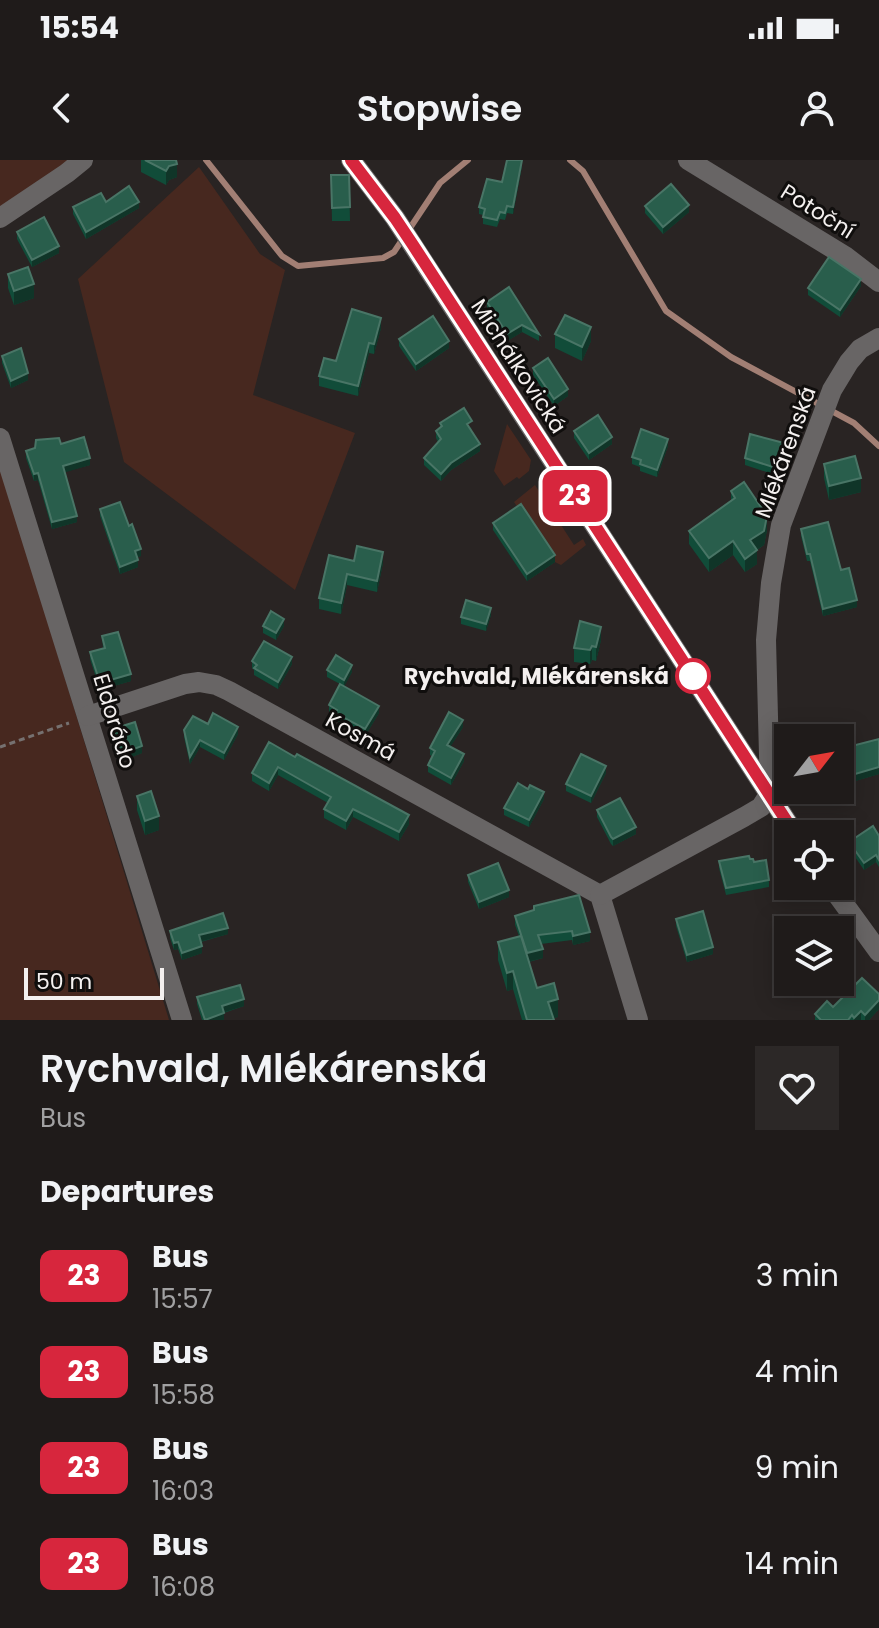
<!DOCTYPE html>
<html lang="en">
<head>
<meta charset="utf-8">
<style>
  :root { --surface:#1f1b1a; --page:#2c2827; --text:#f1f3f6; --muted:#a1a1a2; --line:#3c3939 }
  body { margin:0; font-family:Poppins,sans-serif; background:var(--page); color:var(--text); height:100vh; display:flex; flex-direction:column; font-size:30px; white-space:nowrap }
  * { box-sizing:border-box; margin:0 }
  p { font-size:26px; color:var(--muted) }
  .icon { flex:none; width:44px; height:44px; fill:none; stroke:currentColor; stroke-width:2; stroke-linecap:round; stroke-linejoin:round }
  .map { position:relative; height:860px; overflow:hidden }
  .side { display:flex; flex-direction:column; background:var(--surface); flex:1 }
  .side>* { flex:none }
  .badge { padding:0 16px; border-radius:12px; font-size:28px; line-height:52px }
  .needle { width:52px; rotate:59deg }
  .buttons { position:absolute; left:774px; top:564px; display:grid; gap:16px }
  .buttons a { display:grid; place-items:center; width:80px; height:80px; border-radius:0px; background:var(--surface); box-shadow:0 4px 20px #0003,0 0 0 2px var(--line); font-size:40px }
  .scale { position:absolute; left:24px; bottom:20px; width:140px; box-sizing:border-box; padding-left:8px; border:4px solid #f4f0ef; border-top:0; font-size:22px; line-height:28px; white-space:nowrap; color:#f4f0ef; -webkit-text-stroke:6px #100e0d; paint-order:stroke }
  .map>.badge { position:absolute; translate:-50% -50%; box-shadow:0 0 0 4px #fff }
  h2 { padding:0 40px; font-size:30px; line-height:72px }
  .round { display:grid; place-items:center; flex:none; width:84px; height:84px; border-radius:0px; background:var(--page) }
  .overview { display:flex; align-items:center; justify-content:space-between; height:136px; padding:0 40px }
  h1 { font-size:38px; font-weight:600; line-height:60px }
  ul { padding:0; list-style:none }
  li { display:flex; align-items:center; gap:24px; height:96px; padding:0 40px }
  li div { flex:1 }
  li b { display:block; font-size:30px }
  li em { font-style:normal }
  li .badge { min-width:88px; font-weight:700; text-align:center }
  .status { display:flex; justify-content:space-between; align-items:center; height:56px; padding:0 40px; background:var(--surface); direction:ltr }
  .status svg { height:22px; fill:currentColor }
  header { display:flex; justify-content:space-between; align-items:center; height:104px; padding:0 40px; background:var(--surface); font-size:36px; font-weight:600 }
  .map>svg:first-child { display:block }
</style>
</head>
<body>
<div class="status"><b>15:54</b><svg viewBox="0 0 49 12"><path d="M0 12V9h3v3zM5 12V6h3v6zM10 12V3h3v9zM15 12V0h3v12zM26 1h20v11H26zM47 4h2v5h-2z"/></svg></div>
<header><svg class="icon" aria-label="back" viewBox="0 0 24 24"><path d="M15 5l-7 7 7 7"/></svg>Stopwise<svg class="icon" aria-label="person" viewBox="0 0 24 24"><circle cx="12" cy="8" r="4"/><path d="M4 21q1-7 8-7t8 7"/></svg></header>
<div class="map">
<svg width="879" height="860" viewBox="0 0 879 860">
  <rect width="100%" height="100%" fill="#292423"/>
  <g fill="#47281f">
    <polygon points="0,0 70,0 0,47"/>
    <polygon points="199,7 260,94 285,110 253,235 355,273 295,430 124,302 78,119"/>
    <polygon points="507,264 531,300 529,311 519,319 517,317 504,326 494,311"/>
    <polygon points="0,305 169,860 0,860"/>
    <polygon points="535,325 574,385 583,379 586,385 561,405 555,402 514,342"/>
  </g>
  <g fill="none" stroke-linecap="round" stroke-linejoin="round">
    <g stroke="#a27f74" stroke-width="6">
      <polyline points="206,0 282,96 298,106 383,98 394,92 440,23 468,0"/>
      <polyline points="570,0 583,11 666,151 731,197 854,263 879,286"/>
    </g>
    <polyline stroke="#767170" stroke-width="3" stroke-dasharray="6 4" stroke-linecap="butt" points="0,587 69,563"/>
    <g stroke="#686565" stroke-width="20">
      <polyline points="351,0 395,58 795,674"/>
      <polyline points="688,0 845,96 879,122"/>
      <polyline points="0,58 67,13 83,0"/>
      <polyline points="0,278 182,860"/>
      <polyline points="88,556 185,524 199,522 216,525 229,531 600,735 638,860"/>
      <polyline points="831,726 879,792"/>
      <polyline points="600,735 744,657 761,647 770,633 766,480 771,423 781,365 832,230 849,202 860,189 879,178"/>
    </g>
  </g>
  <g fill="#114c39">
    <polygon points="141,0 177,0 177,17 169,20 166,25 141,12"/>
    <polygon points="522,6 513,54 507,53 505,60 500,59 497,67 483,64 483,55 479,54 479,47 502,22"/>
    <polygon points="331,15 349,15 350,61 332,61"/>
    <polygon points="106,42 139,48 86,79 73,54 73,47"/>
    <polygon points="645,46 689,52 663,74 645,53"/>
    <polygon points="17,72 59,93 32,107 17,79"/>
    <polygon points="8,114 34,138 14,145 8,128"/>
    <polygon points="861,126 840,157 808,135 808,128"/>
    <polygon points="487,142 539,174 539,181 522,172 507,181 487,149"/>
    <polygon points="381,168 374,194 369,193 358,236 319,226 319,216 336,201"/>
    <polygon points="555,174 591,181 582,201 555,188"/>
    <polygon points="399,179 449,188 416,211 399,186"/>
    <polygon points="2,196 28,220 11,228 2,203"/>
    <polygon points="533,208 568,236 554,246 533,215"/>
    <polygon points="440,263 472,268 470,269 480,291 451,310 441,321 424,305 424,298 438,282 436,278 436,271 440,268"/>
    <polygon points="574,271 612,284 589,300 574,278"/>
    <polygon points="61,284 90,305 64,312 77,362 52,369 38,320 34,321 26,298 26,291"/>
    <polygon points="668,286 657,317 640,311 640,307 632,304 632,297"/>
    <polygon points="784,290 776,315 745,305 745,298"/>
    <polygon points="824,304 861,332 829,340 824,318"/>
    <polygon points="731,331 767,370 764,385 757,390 757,404 745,412 733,395 709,412 689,384 689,371 731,341"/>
    <polygon points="100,349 129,366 141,396 137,397 138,407 120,414 100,356"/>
    <polygon points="493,363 555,402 527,421 493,370"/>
    <polygon points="801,369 841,410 857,447 823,456 810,401 807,401 801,376"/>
    <polygon points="354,401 383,403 377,432 347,425 341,454 319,449 319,438"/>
    <polygon points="491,455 486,471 461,464 461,457"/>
    <polygon points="263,466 284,466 276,480 263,473"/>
    <polygon points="102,476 131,521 100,530 90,499 90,492 103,488"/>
    <polygon points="601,480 596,501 592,500 590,504 574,502 574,488"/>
    <polygon points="252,501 292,504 278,529 254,515 254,510 252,508"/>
    <polygon points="327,510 352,512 344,526 379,553 365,576 335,560 335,556 329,552 329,545 340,524 327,517"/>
    <polygon points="208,564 238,574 224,600 200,587 190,604 184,577 184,570"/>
    <polygon points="463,567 450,587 464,601 451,625 428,612 428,605 432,596 430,595 430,588"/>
    <polygon points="113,569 142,593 121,601 113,576"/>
    <polygon points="879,579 879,614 845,624 840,602 840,589"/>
    <polygon points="269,582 409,664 399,681 353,657 346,670 324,658 324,649 328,643 278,615 269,631 252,621 252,613"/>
    <polygon points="606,613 591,643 566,631 566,624"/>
    <polygon points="137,636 159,670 145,675 137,650"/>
    <polygon points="544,639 529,667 504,655 504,648"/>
    <polygon points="597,650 636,674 613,686 611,684 597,657"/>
    <polygon points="879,676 879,707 876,702 864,710 849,688 849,682"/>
    <polygon points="750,699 769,720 769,727 726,735 719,708 719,701"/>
    <polygon points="468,715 509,737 479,749 468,722"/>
    <polygon points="534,750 590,781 573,785 572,780 541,784 543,798 529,802 537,828 558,857 553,858 554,860 522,860 513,829 507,831 498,800 498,782 519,776 515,765 515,756"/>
    <polygon points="676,759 713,794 687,802 676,766"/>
    <polygon points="170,771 228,774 201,782 202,793 182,800 178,789 174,790 170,778"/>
    <polygon points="879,834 879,849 869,860 815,860 815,854 833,847"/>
    <polygon points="197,837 244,846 224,853 224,860 202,860 197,844"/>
  </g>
  <g fill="#103528">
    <polygon points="175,0 177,0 177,17 169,20 166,25 166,11"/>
    <polygon points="522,0 522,6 513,54 513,47"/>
    <polygon points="139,42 139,48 86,79 86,72"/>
    <polygon points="689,45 689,52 663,74 663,67"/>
    <polygon points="59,86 59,93 32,107 32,100"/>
    <polygon points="861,119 861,126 840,157 840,150"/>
    <polygon points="34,124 34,138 14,145 14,131"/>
    <polygon points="381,158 381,168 374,194 374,184"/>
    <polygon points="522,165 522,172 507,181 507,174"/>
    <polygon points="591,167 591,181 582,201 582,187"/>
    <polygon points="449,181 449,188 416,211 416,204"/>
    <polygon points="369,183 369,193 358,236 358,226"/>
    <polygon points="28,213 28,220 11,228 11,221"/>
    <polygon points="568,229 568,236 554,246 554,239"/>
    <polygon points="612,277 612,284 589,300 589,293"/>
    <polygon points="668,279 668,286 657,317 657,310"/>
    <polygon points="784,283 784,290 776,315 776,308"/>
    <polygon points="480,284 480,291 451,310 441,321 441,314 451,303"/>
    <polygon points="90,298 90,305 63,313 63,306"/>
    <polygon points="38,313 38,320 34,321 34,314"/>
    <polygon points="861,318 861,332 829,340 829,326"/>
    <polygon points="77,356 77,362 52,369 52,362"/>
    <polygon points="767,356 767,370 764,385 750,394 750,380"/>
    <polygon points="733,381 733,395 709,412 709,398"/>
    <polygon points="141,389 141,396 135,398 135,391"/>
    <polygon points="757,390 757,404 745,412 745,399"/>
    <polygon points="383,392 383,403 377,432 377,421"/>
    <polygon points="555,395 555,402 527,421 527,414"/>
    <polygon points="138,400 138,407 120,414 120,407"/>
    <polygon points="347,414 347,425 341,454 341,443"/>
    <polygon points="857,440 857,447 823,456 823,449"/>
    <polygon points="491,448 491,455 486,471 486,464"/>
    <polygon points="284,459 284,466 276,480 276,473"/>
    <polygon points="601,467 601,480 596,501 596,487"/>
    <polygon points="592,486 592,500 590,504 590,490"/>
    <polygon points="292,497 292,504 278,529 278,522"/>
    <polygon points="352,505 352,512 344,527 344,520"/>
    <polygon points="131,514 131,521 100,530 100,523"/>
    <polygon points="379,546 379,553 365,576 365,569"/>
    <polygon points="463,560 463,567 447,592 447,585"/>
    <polygon points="238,567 238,574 224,600 224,593"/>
    <polygon points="200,580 200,587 190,604 190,597"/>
    <polygon points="142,586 142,593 121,601 121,594"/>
    <polygon points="464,594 464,601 451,625 451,618"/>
    <polygon points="606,606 606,613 591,643 591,636"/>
    <polygon points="278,607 278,615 269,631 269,623"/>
    <polygon points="879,607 879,614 845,624 845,617"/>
    <polygon points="544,632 544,639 529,667 529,660"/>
    <polygon points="353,649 353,657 346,670 346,661"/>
    <polygon points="409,655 409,664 399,681 399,672"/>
    <polygon points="159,656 159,670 145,675 145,661"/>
    <polygon points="636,667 636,674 613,686 613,679"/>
    <polygon points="876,695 876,702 864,710 864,703"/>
    <polygon points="509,730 509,737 479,749 479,742"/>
    <polygon points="228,768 228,774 199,782 199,775"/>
    <polygon points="590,772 590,781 573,785 573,776"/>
    <polygon points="178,782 178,789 174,790 174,783"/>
    <polygon points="202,786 202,793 182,800 182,793"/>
    <polygon points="713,787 713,794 687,802 687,795"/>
    <polygon points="543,789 543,798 527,802 527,793"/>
    <polygon points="513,811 513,829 507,831 507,813"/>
    <polygon points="244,839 244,846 222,853 222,846"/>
    <polygon points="558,839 558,857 548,860 548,842"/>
    <polygon points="879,840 879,849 869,860 865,860 865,855"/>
    <polygon points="861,851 861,860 854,860 854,858"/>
    <polygon points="224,853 224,860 205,860"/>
  </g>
  <g fill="#295e4c" stroke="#497566" stroke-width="2">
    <polygon points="145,0 176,0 177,4 169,6 166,11"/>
    <polygon points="507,0 522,0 513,47 507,46 505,53 500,52 497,60 483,57 485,49 479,47 487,19 502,22"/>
    <polygon points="331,15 349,15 350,47 332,48"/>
    <polygon points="671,24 689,45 663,67 645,46"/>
    <polygon points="129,26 139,42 86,72 73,47 101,33 106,42"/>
    <polygon points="44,57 59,86 32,100 17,72"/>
    <polygon points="829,97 861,119 840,150 808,128"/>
    <polygon points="28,107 34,124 14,131 8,114"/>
    <polygon points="509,127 539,174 522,165 507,174 487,142"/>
    <polygon points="352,149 381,158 374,184 369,183 358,226 319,216 324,198 336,201"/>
    <polygon points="565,155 591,167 582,187 555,174"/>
    <polygon points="433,156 449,181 416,204 399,179"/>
    <polygon points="21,188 28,213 11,221 2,196"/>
    <polygon points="548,198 568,229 554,239 533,208"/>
    <polygon points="464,248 472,261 467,264 480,284 451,303 441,314 424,298 441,279 436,271 442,266 440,263"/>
    <polygon points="598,255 612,277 589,293 574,271"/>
    <polygon points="641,269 668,279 657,310 640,304 641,300 632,297"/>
    <polygon points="750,274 784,283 776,308 745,298"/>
    <polygon points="84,277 90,298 63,306 77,356 52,362 38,313 34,314 26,291 35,288 36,280 59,278 61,284"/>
    <polygon points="855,296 861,318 829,326 824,304"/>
    <polygon points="744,322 767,356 764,371 750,380 757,390 745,399 733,381 709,398 689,371 735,338 731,331"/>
    <polygon points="120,342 129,366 132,364 141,389 135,391 138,400 120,407 100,349"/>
    <polygon points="521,344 555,395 527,414 493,363"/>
    <polygon points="828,362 841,410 849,408 857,440 823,449 810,394 807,394 801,369"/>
    <polygon points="357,386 383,392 377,421 347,414 341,443 319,438 329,395 354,401"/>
    <polygon points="466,440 491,448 486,464 461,457"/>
    <polygon points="271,451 284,459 276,473 263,466"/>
    <polygon points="580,461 601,467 596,487 592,486 590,490 574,488"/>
    <polygon points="118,472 131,514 100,523 90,492 105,488 102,476"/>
    <polygon points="264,481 292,497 278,522 254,508 257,505 252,501"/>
    <polygon points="336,495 352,505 344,520 327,510"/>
    <polygon points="340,524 379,546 365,569 335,553 337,550 329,545"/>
    <polygon points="449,552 463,560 447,585 464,594 451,618 428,605 435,591 430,588"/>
    <polygon points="213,553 238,567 224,593 200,580 190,597 184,570 193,556 208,564"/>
    <polygon points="135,562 142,586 121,594 113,569"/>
    <polygon points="879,579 879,607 845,617 840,595 840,589"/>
    <polygon points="269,582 295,597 297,594 409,655 399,672 353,649 346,661 324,649 331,637 278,607 269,623 252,613"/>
    <polygon points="581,594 606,606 591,636 566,624"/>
    <polygon points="518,623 528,629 530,625 544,632 529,660 504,648"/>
    <polygon points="151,631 159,656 145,661 137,636"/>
    <polygon points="620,638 636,667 613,679 611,677 597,650"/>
    <polygon points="873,666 879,676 879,700 876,695 864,703 849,682"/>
    <polygon points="749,696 750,699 753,699 754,702 766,700 769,720 726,728 719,701"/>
    <polygon points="498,703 509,730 479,742 468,715"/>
    <polygon points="579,735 590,772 573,776 572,771 538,775 543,789 527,793 515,756 534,750 534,746"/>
    <polygon points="703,751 713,787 687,795 676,759"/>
    <polygon points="223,753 228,768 199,775 202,786 182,793 178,782 174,783 170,771"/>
    <polygon points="813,764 814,769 820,768 820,770 788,770 788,768"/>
    <polygon points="521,776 537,828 554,823 558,839 548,842 554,860 527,860 513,811 507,813 498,782"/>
    <polygon points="862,818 879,834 879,840 865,855 861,851 854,858 852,855 848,860 821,860 815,854 827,841 833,847"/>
    <polygon points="240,825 244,839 222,846 224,853 205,860 197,837"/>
  </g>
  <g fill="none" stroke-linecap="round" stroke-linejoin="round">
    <defs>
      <polyline id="line" points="351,0 395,58 413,85 795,674"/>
    </defs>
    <use href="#line" stroke="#fff" stroke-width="18"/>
    <use href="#line" stroke="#d7263d" stroke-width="12"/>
  </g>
  <circle fill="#fff" stroke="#d7263d" stroke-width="4" cx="693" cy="516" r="16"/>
  <g text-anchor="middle" stroke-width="6" stroke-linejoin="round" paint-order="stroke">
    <g font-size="22" fill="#f4f0ef" stroke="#100e0d">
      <text transform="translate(818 51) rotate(32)" y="8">Potoční</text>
      <text transform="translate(519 206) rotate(57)" y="8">Michálkovická</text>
      <text transform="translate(785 292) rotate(-70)" y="8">Mlékárenská</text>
      <text transform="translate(115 561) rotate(73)" y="8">Eldorádo</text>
      <text transform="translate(361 576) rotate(29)" y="8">Kosmá</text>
    </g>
    <g font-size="22" font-weight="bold" fill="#f4f0ef" stroke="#100e0d" text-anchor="end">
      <text x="669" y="524">Rychvald, Mlékárenská</text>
    </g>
  </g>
</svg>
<div class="buttons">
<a><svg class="needle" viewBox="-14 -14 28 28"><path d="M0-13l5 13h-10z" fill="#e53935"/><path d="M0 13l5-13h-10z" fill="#a1a1a2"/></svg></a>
<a><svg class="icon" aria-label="locate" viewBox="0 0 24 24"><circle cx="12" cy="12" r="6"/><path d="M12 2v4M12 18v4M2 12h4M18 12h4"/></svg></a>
<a><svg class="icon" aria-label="layers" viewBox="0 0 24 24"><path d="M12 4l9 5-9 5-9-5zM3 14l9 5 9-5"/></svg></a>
</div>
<div class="scale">50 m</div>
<b class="badge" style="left:575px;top:336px;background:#d7263d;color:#fff">23</b>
</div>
<section class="side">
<div class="overview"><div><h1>Rychvald, Mlékárenská</h1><p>Bus</p></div><a class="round"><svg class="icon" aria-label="heart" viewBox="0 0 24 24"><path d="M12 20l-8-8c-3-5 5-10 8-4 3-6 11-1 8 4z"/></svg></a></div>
<h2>Departures</h2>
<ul>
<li><span class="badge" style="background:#d7263d;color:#fff">23</span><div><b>Bus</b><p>15:57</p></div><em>3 min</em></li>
<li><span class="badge" style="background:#d7263d;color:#fff">23</span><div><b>Bus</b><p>15:58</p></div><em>4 min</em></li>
<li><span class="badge" style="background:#d7263d;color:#fff">23</span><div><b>Bus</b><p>16:03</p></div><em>9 min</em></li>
<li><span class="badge" style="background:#d7263d;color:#fff">23</span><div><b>Bus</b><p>16:08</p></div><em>14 min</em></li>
</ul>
</section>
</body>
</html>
